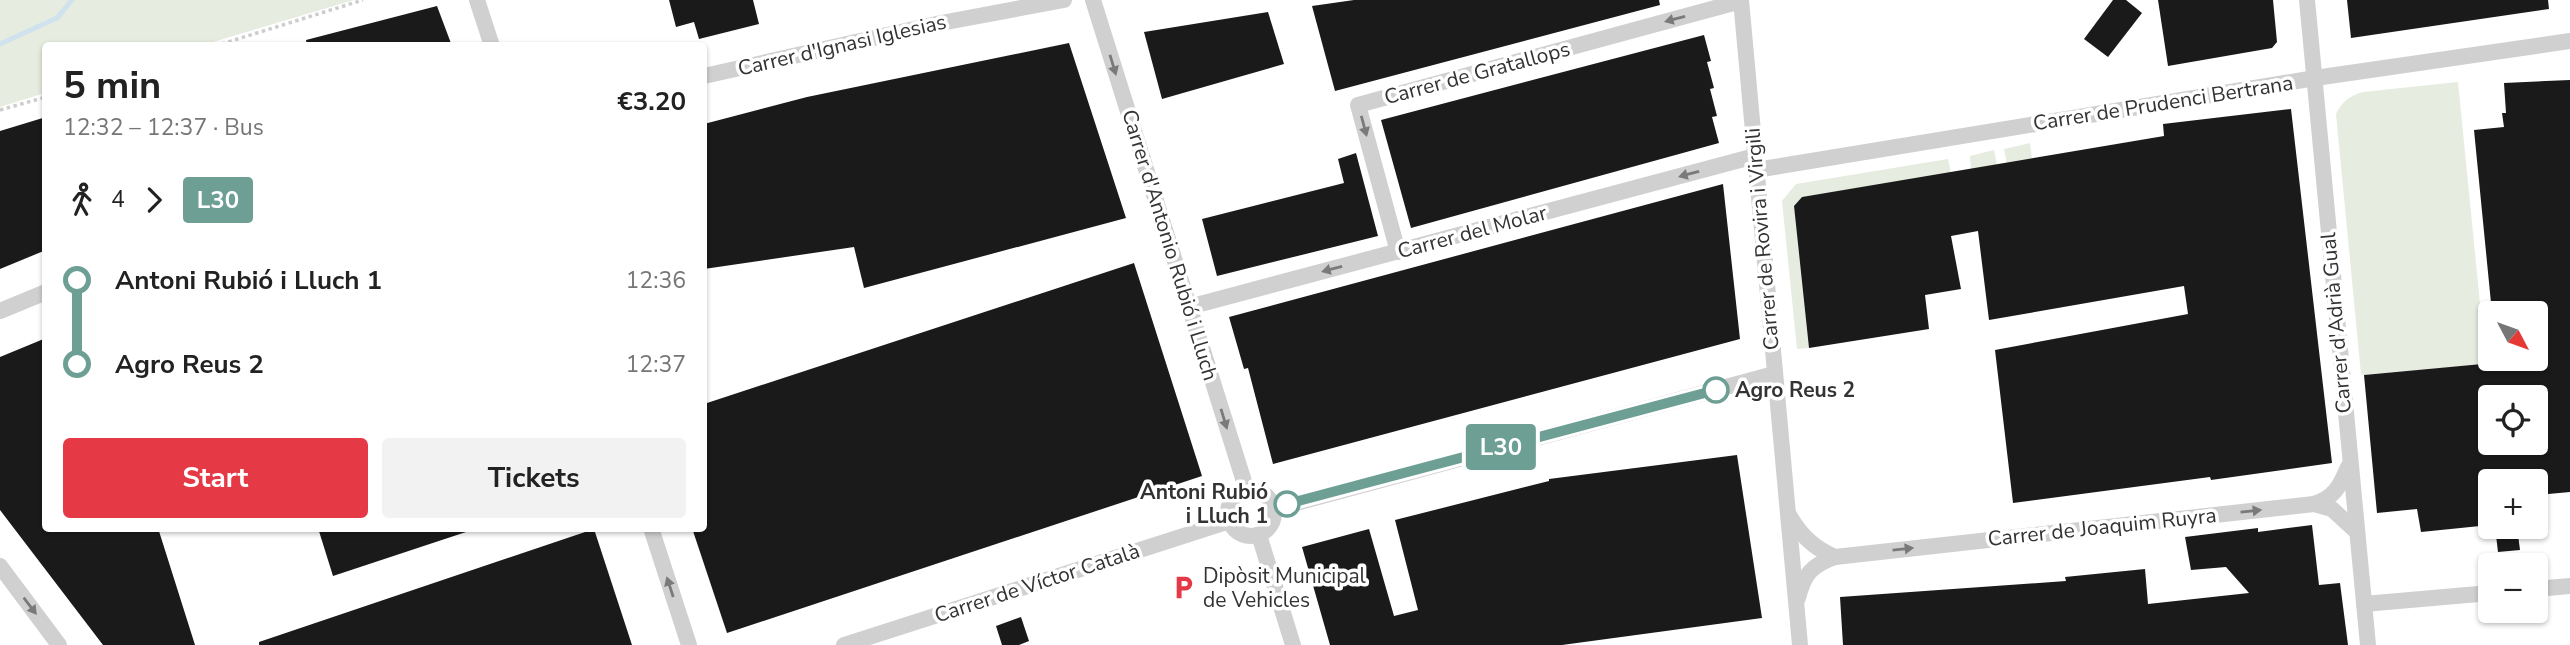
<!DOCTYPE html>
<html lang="en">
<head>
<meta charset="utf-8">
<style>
  :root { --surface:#fff; --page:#f2f2f2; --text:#222; --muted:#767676; --accent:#e63946 }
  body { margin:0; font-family:"Nunito Sans",sans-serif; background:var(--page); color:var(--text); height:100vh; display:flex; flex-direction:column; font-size:26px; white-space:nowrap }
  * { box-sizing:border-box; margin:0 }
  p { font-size:23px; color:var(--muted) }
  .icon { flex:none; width:38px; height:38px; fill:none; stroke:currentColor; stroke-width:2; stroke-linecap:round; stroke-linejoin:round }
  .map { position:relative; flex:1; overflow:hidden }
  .sheet { position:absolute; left:42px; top:42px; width:665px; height:490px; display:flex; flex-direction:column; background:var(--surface); border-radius:7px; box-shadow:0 2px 5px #0004 }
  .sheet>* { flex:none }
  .badge { padding:0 14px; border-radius:5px; font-size:24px; line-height:46px }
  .needle { width:46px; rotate:131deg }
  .tools { position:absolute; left:2478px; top:301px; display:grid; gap:14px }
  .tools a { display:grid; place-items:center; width:70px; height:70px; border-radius:7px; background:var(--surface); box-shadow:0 2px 5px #0004; font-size:35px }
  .map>.badge { position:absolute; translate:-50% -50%; box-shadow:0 0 0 4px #fff }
  .legs { display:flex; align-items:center; gap:10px; height:77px; padding:0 21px; font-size:23px }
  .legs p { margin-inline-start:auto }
  .head { display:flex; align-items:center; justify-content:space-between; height:119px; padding:0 21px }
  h1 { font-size:38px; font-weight:700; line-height:52px }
  .primary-button { display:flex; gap:14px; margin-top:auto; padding:14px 21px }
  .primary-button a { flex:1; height:80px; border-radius:7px; background:var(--accent); color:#fff; font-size:28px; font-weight:700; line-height:80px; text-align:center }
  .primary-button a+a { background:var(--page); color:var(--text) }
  ul { padding:0 21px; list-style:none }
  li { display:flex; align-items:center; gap:24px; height:84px; font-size:26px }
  li i { display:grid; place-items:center; width:10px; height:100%; margin:0 9px; background:currentColor }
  li i::after { content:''; width:18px; height:18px; margin:-9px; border:5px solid; border-radius:50%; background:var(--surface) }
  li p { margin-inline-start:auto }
  li:first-child i { background:linear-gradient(#0000 50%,currentColor 0) }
  li:last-child i { background:linear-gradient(currentColor 50%,#0000 0) }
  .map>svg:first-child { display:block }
</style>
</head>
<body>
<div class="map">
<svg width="2570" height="645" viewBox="0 0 2570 645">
  <rect width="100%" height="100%" fill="#fff"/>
  <g fill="#e6ecdf">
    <polygon points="0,0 354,0 203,45 46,46 45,93 0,107"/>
    <path d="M2458,82L2486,364L2364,375L2361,374L2336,114C2342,101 2350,96 2363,92Z"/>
    <polygon points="2030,143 2032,159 2007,164 2004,149"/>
    <polygon points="1994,150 1997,165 1971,170 1970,156"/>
    <polygon points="1948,159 1951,173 1802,197 1794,206 1809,348 1797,349 1782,201 1796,184"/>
  </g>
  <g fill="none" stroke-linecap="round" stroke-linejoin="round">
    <polyline stroke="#cfe2ee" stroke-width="5" points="0,44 57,18 72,0"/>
  </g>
  <g fill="#1a1a1a" fill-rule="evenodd">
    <polygon points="669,0 753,0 759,24 699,39 694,22 676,27"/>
    <polygon points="1354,0 1659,0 1660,5 1335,91 1312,6"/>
    <polygon points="2113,0 2126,0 2142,13 2108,57 2084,39"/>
    <polygon points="2158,0 2273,0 2277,42 2272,48 2168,66"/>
    <polygon points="2347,0 2548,0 2549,9 2351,38"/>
    <polygon points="437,6 452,46 307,46 306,40"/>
    <polygon points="1268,12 1284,64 1162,99 1144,32"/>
    <polygon points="1704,35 1711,61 1707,62 1714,88 1710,89 1717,116 1712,117 1719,143 1411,228 1381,120"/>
    <polygon points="1069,43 1126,218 864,288 854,247 704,269 704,124 807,97"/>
    <path d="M2570,80V492L2536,495V481H2490V525L2421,532L2417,509L2377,513L2364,375L2536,359V313H2492L2474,130L2504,127L2502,113H2506L2504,83ZM2490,397H2536V443H2490Z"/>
    <polygon points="2291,109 2332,463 2211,480 2210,477 2013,503 1995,350 2188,314 2184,286 1989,320 1978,231 1951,236 1961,289 1925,295 1929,329 1809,348 1794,206 1802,197 2164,136 2163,124"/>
    <polygon points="46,117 46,250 0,269 0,131"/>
    <polygon points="1356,153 1378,236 1217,276 1202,219 1344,183 1338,159"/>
    <polygon points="1723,184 1740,339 1273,464 1248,368 1244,369 1229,317"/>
    <polygon points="1134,263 1202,476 727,633 692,528 704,528 704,404"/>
    <polygon points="46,338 46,528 158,528 195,645 103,645 0,510 0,357"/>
    <polygon points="1737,455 1762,618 1562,645 1330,645 1302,547 1369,529 1394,616 1418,610 1395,520 1549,481 1549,479"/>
    <polygon points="2312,525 2319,585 2340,583 2348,645 1843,645 1840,597 2066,581 2065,577 2145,569 2148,604 2249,593 2226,567 2191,570 2185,537 2258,528 2258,532"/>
    <polygon points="2495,527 2517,527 2520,550 2498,552"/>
    <polygon points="318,528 469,528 469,531 333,576"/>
    <polygon points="594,529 632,645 259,645 259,642"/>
    <polygon points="1021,617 1029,641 1019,645 1002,645 996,626"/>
  </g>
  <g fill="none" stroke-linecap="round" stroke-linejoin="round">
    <g stroke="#cdcdcd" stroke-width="3.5" stroke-dasharray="3.5 3.5" stroke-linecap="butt">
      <polyline points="215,46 363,0"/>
      <polyline points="0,110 46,97"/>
    </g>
    <g stroke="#d0d0d0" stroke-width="16">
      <polyline points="477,0 492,46"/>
      <polyline points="1093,0 1247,491"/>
      <polyline points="1741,0 1800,645"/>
      <polyline points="2307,0 2368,645"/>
      <polyline points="704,76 941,23 1064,0"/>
      <polyline points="1756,170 2315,78 2570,41"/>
      <polyline points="1398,252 1358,105 1741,1"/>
      <polyline points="1189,307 1755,156"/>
      <polyline points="0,311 46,292"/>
      <circle cx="1251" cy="513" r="23"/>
      <polyline points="2314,504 2332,509 2356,531"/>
      <polyline points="1274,509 1774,374"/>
      <path d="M1789,515C1801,536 1814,548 1835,557"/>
      <polyline points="651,528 689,645"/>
      <polyline points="1259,535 1293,645"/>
      <polyline points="0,566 59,645"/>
      <polyline points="2536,589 2570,586"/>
      <path d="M1798,598C1804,574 1812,565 1835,557L2314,504C2334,498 2340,486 2348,467"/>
      <polyline points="2364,604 2490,593"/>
      <polyline points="844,645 1230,521"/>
    </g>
  </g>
  <defs><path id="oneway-solid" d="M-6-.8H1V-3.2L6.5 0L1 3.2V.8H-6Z" transform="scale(1.75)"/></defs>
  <g fill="#7a7a7a">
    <use href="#oneway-solid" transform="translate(1675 19) rotate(165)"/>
    <use href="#oneway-solid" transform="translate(1113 65) rotate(73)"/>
    <use href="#oneway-solid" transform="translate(1364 126) rotate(75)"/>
    <use href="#oneway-solid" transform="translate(1689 174) rotate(165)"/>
    <use href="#oneway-solid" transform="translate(1332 269) rotate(165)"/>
    <use href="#oneway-solid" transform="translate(1224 419) rotate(73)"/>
    <use href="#oneway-solid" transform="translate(2251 511) rotate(-6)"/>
    <use href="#oneway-solid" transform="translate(1903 549) rotate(-6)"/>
    <use href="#oneway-solid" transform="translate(670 587) rotate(-108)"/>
    <use href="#oneway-solid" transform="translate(30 606) rotate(53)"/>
  </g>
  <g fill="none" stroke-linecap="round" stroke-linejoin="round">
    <defs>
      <polyline id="line-1" points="1287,504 1716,390"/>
    </defs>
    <use href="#line-1" stroke="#fff" stroke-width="16"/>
    <use href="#line-1" stroke="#6e9f95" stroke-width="10"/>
  </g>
  <defs>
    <symbol id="parking-bare" viewBox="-9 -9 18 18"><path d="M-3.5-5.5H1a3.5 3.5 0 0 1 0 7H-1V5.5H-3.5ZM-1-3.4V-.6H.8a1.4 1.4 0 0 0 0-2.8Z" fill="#e63946" stroke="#fff" stroke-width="2.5" paint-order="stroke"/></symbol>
  </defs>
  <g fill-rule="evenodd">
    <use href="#parking-bare" x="1166" y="570" width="35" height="35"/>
  </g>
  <g fill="#fff" stroke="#6e9f95" stroke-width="3.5">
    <circle cx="1716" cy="390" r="12"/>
    <circle cx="1287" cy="504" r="12"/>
  </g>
  <g text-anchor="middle" stroke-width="7" stroke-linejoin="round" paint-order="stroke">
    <g font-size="21" fill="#333" stroke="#fff">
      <text transform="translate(842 45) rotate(-13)" y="7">Carrer d'Ignasi Iglesias</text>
      <text transform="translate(1477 73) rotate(-15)" y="7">Carrer de Gratallops</text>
      <text transform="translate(2163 103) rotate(-9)" y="7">Carrer de Prudenci Bertrana</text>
      <text transform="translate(1472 232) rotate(-15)" y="7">Carrer del Molar</text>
      <text transform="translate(1762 239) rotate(-95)" y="7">Carrer de Rovira i Virgili</text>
      <text transform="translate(1170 245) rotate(73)" y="7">Carrer d'Antonio Rubió i Lluch</text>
      <text transform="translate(2336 323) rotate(-95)" y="7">Carrer d'Adrià Gual</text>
      <text transform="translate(2102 527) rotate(-6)" y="7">Carrer de Joaquim Ruyra</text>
      <text transform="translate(1037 583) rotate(-18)" y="7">Carrer de Víctor Català</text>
    </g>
    <g font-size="21" font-weight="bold" fill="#333" stroke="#fff" text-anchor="start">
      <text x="1735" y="397">Agro Reus 2</text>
      <text x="1268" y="499" text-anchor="end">Antoni Rubió<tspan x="1268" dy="24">i Lluch 1</tspan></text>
    </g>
    <g font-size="21" fill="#333" stroke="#fff" text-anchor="start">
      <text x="1203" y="583">Dipòsit Municipal<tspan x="1203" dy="24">de Vehicles</tspan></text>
    </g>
  </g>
</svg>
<div class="tools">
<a><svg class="needle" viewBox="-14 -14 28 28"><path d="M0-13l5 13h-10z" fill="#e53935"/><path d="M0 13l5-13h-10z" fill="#767676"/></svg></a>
<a><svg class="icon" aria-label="locate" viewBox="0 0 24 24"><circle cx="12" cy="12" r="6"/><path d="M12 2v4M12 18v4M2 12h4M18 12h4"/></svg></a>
<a>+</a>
<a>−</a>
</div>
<b class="badge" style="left:1501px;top:447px;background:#6e9f95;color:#fff">L30</b>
<section class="sheet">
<div class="head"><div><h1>5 min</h1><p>12:32 – 12:37 · Bus</p></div><b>€3.20</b></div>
<div class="legs"><svg class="icon" aria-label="walk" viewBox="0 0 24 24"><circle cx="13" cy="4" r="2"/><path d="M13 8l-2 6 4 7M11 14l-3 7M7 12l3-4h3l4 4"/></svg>4<svg class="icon" aria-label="forward" viewBox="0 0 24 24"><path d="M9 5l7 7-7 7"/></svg><b class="badge" style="background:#6e9f95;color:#fff">L30</b></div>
<ul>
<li><i style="color:#6e9f95"></i><b>Antoni Rubió i Lluch 1</b><p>12:36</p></li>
<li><i style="color:#6e9f95"></i><b>Agro Reus 2</b><p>12:37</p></li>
</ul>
<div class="primary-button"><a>Start</a><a>Tickets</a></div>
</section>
</div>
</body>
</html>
